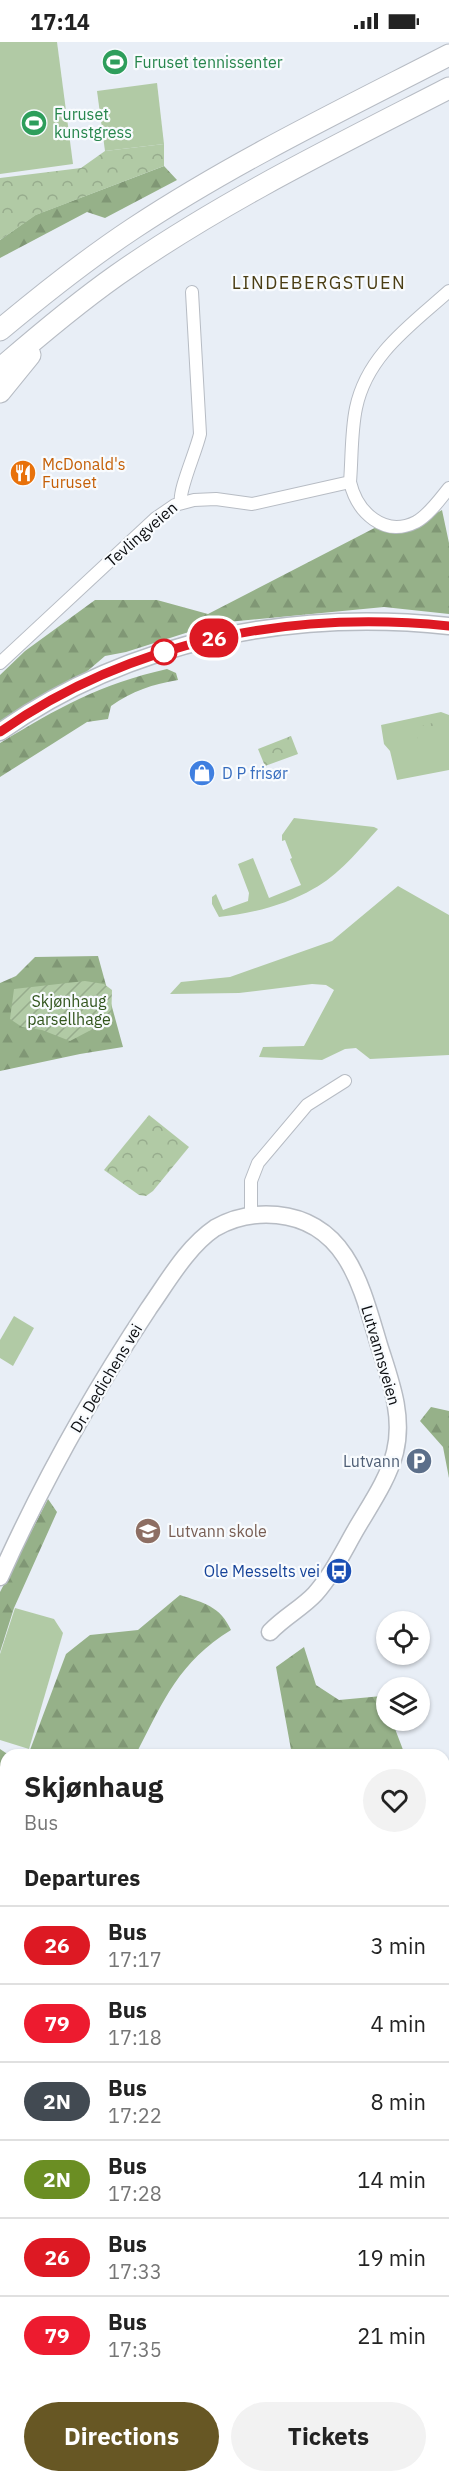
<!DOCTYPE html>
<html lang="en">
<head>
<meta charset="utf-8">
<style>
  :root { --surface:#fff; --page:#f2f2f2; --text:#222; --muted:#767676; --line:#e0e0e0; --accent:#675724 }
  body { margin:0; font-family:"IBM Plex Sans",sans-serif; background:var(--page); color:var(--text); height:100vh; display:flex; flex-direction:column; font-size:22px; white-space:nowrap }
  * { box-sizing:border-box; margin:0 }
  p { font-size:20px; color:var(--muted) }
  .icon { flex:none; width:33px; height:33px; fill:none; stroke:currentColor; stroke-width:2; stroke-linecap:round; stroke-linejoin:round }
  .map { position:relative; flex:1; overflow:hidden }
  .sheet { position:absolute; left:0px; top:1707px; width:450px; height:734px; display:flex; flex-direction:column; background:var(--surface); border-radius:18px 18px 0 0; box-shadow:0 2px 4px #0004 }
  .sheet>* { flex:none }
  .badge { padding:0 12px; border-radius:20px; font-size:21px; line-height:39px }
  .tools { position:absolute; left:376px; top:1569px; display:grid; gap:12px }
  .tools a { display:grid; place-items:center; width:54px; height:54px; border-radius:50%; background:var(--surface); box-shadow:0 2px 4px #0004; font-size:30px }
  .map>.badge { position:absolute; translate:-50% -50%; box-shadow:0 0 0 3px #fff }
  h2 { padding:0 24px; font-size:22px; line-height:54px }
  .round { display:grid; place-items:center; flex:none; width:63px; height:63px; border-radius:32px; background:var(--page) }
  .head { display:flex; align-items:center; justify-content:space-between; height:102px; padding:0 24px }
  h1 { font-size:28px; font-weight:700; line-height:45px }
  .action { display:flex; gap:12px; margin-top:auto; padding:12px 24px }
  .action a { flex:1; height:69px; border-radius:36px; background:var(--accent); color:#fff; font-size:24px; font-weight:700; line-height:69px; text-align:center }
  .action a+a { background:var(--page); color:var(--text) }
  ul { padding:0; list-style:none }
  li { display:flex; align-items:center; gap:18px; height:78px; padding:0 24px; border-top:2px solid var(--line) }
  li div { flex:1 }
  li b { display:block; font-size:22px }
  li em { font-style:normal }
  li .badge { min-width:66px; font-weight:700; text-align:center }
  .status { display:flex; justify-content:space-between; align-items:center; height:42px; padding:0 30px; background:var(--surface); direction:ltr }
  .status svg { height:16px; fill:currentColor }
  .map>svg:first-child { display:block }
</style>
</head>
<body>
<div class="status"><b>17:14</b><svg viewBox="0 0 49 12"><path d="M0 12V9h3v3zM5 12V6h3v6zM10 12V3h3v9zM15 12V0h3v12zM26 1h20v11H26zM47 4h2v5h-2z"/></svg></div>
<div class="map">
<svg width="449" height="2440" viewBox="0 0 449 2440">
  <defs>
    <pattern id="forest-firs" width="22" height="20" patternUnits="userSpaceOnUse" patternTransform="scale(1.5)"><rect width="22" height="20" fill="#96b189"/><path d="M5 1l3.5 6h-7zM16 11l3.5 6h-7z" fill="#809775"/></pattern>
    <pattern id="park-crowns" width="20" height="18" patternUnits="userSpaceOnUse" patternTransform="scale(1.5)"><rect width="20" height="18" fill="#b1caa5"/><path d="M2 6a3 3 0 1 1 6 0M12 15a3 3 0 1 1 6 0" fill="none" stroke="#97ac8d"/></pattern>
    <pattern id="garden-furrows" width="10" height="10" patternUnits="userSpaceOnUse" patternTransform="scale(1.5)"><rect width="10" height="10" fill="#b1caa5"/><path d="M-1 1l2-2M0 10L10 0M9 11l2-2" fill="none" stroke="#97ac8d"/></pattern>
  </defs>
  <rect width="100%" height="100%" fill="#e8eef6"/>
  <g fill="#b1caa5">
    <polygon points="0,0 57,0 73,122 0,132"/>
    <polygon points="157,41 164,102 105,109 97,49"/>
    <polygon points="441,670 449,673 449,728 397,738 390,709 384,702 381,683"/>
    <path d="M294,776L374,785L378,787C359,808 338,834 313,847C286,863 250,872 219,875L212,862V855L216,852L223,868L248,859L249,851L238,822L253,816L269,856L301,843L290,817L292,816L285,798L282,799V793Z"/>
    <polygon points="398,844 449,873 449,1013 370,1017 356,1006 345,1007 322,1018 259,1015 263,1005 304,1004 334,948 326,943 312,942 239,951 170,952 181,940 230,935 332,899"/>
    <polygon points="14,1274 34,1286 13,1324 0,1316 0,1298"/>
    <polygon points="15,1566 54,1577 63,1591 29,1707 0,1698 0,1612"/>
  </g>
  <g fill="url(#forest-firs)">
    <polygon points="164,124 177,138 105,176 87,170 0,216 0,198 35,173"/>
    <path d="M442,468L449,501V572L384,565L217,581L126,610L105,614L84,632L0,679V633L25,609L95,558H157L208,572L390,478C412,481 424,479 442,468Z"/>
    <path d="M167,627L176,631L178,638C153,642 132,649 111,664L108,677L87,680L0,735V701C58,666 100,642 167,627Z"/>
    <polygon points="98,914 123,1005 80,1012 0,1029 0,941 16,934 35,915"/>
    <polygon points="431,1365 449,1369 449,1436 443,1405 420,1379"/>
    <polygon points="48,1457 57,1470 14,1566 0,1610 0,1550"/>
    <path d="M180,1553C204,1561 220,1564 231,1588C179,1620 164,1658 137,1710L115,1713H23L30,1708L66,1612L90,1593L138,1588Z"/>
    <polygon points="304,1605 316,1643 339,1658 382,1654 387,1666 387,1678 392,1679 405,1713 292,1713 276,1625"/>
    <polygon points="0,1707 9,1713 6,1713 6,1806 0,1775"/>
    <polygon points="444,1811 449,1824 449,2440 0,2440 0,2284 6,2281 6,2434 444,2434"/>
  </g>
  <g fill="url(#park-crowns)">
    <polygon points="164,102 164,124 36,173 0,198 0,136 81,126 105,109"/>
    <polygon points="443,678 446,689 418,697 415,686"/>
    <polygon points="291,694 298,712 265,724 258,707"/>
    <polygon points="149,1073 189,1105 153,1149 146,1154 139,1153 104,1128"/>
  </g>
  <polygon fill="url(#garden-furrows)" points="85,939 104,942 112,948 111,983 89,989 70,999 42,988 22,985 10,977 14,947"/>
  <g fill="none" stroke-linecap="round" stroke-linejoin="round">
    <defs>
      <g id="street">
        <path d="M350,440C357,470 384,496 416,480C429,473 440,457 449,446"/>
        <path d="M181,461C178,449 196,410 200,392L192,250"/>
        <path d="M0,621L156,476L175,463L194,458L216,457L252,462L350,440C352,416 351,390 356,366C367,313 411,283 449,249"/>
        <polyline points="251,1173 251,1139 258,1121 307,1063 345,1039"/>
      </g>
      <g id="secondary">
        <path d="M0,690C130,598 292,567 449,584"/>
        <path d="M0,1535C42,1441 92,1352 149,1266C168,1239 187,1205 215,1186C234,1175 255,1171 277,1173C348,1180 362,1247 379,1303C390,1338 404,1373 395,1410C388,1438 370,1463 355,1489C343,1510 332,1533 315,1552C302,1566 284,1575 270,1590"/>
      </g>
      <g id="highway">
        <path d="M0,288C43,252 87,217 134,186C234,120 342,68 449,13"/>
        <path d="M0,327C38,294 76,262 117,233C221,160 336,104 449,46"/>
        <polyline points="0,350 30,313"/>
      </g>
    </defs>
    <use href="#street" stroke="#b7bcc4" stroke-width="14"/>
    <use href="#secondary" stroke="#b7bcc4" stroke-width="19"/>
    <use href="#highway" stroke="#b7bcc4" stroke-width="23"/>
    <use href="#street" stroke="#fff" stroke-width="12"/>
    <use href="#secondary" stroke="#fff" stroke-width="16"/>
    <use href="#highway" stroke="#fff" stroke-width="21"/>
  </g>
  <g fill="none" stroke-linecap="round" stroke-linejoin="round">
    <defs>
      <path id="line" d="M0,690C131,598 291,568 449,584"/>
    </defs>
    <use href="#line" stroke="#fff" stroke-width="14"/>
    <use href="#line" stroke="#dd1923" stroke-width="9"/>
  </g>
  <defs>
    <symbol id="stadium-disc" viewBox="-11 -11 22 22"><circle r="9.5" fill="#2e9e5b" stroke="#f8fbfe"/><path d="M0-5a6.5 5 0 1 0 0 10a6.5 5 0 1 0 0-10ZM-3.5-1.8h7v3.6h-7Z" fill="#fff"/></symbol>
    <symbol id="restaurant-disc" viewBox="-11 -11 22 22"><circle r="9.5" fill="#e8710a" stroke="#f8fbfe"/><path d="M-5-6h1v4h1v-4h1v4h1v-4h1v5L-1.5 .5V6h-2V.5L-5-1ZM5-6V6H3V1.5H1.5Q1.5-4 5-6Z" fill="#fff"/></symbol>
    <symbol id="shop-disc" viewBox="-11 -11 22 22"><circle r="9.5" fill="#3f7fe0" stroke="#f8fbfe"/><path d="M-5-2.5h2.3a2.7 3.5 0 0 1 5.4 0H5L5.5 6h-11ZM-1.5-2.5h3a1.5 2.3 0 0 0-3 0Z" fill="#fff"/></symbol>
    <symbol id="parking-disc" viewBox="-11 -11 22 22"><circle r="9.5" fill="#5c6f8a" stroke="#f8fbfe"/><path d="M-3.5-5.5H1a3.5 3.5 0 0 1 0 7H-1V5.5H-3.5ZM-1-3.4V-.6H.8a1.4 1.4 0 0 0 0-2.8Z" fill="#fff"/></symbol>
    <symbol id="school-disc" viewBox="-11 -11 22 22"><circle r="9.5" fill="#8d6e63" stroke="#f8fbfe"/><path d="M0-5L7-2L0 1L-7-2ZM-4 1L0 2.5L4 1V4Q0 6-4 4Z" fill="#fff"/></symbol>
    <symbol id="bus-disc" viewBox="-11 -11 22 22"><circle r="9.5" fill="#1a4fb4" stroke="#f8fbfe"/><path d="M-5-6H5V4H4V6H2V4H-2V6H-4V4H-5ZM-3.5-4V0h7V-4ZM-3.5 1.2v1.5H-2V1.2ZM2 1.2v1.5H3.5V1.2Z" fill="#fff"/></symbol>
  </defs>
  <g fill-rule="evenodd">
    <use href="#stadium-disc" x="100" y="5" width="30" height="30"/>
    <use href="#stadium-disc" x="19" y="66" width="30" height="30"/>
    <use href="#restaurant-disc" x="8" y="416" width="30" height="30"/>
    <use href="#shop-disc" x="187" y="716" width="30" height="30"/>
    <use href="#parking-disc" x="404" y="1404" width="30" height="30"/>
    <use href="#school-disc" x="133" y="1474" width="30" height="30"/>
    <use href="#bus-disc" x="324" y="1514" width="30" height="30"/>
  </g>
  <circle fill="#fff" stroke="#dd1923" stroke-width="3" cx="164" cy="610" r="12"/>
  <g text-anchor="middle" stroke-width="4.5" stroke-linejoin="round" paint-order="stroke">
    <g font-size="16" fill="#27864d" stroke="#f8fbfe" text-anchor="start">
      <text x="134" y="26">Furuset tennissenter</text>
      <text x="54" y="78">Furuset<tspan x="54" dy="18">kunstgress</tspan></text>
    </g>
    <g font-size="16" fill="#c56008" stroke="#f8fbfe" text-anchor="start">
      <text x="42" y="428">McDonald's<tspan x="42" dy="18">Furuset</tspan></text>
    </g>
    <g font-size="16" fill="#0c0e11" stroke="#f8fbfe">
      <text transform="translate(141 492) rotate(-41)" y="6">Tevlingveien</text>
      <text transform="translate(381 1313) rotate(74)" y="6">Lutvannsveien</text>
      <text transform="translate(106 1336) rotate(-59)" y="6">Dr. Dedichens vei</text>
    </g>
    <g font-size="16" fill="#366cbe" stroke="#f8fbfe" text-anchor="start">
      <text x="222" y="737">D P frisør</text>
    </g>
    <g font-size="16" fill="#32551d" stroke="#f8fbfe">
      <text x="69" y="965">Skjønhaug<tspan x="69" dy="18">parsellhage</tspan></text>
    </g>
    <g font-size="16" fill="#4e5e75" stroke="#f8fbfe" text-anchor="end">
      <text x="400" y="1425">Lutvann</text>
    </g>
    <g font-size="16" fill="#785e54" stroke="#f8fbfe" text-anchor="start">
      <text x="168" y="1495">Lutvann skole</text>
    </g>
    <g font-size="16" fill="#164399" stroke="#f8fbfe" text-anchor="end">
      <text x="320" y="1535">Ole Messelts vei</text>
    </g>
    <g font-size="18" letter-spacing="1.5" fill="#4a3d14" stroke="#f8fbfe">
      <text x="319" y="247">LINDEBERGSTUEN</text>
    </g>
  </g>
</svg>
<div class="tools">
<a><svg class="icon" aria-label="locate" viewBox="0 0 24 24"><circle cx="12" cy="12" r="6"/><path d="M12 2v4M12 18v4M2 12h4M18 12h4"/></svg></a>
<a><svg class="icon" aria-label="layers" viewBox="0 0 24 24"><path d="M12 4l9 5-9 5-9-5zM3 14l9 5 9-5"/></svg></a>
</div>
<b class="badge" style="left:214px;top:596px;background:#dd1923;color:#fff">26</b>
<section class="sheet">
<div class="head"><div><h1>Skjønhaug</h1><p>Bus</p></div><a class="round"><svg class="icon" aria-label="heart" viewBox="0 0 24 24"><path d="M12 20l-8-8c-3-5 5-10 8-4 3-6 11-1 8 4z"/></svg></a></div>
<h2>Departures</h2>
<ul>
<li><span class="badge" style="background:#dd1923;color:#fff">26</span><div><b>Bus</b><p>17:17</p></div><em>3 min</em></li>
<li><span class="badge" style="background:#ed1b2f;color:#fff">79</span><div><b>Bus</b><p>17:18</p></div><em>4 min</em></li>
<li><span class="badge" style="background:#424a52;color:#fff">2N</span><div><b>Bus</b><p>17:22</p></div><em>8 min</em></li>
<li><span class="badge" style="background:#6b8e23;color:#fff">2N</span><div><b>Bus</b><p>17:28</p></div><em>14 min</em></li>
<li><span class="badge" style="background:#dd1923;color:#fff">26</span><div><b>Bus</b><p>17:33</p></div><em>19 min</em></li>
<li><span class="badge" style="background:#ed1b2f;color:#fff">79</span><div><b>Bus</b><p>17:35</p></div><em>21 min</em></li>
</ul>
<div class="action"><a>Directions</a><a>Tickets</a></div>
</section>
</div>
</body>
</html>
